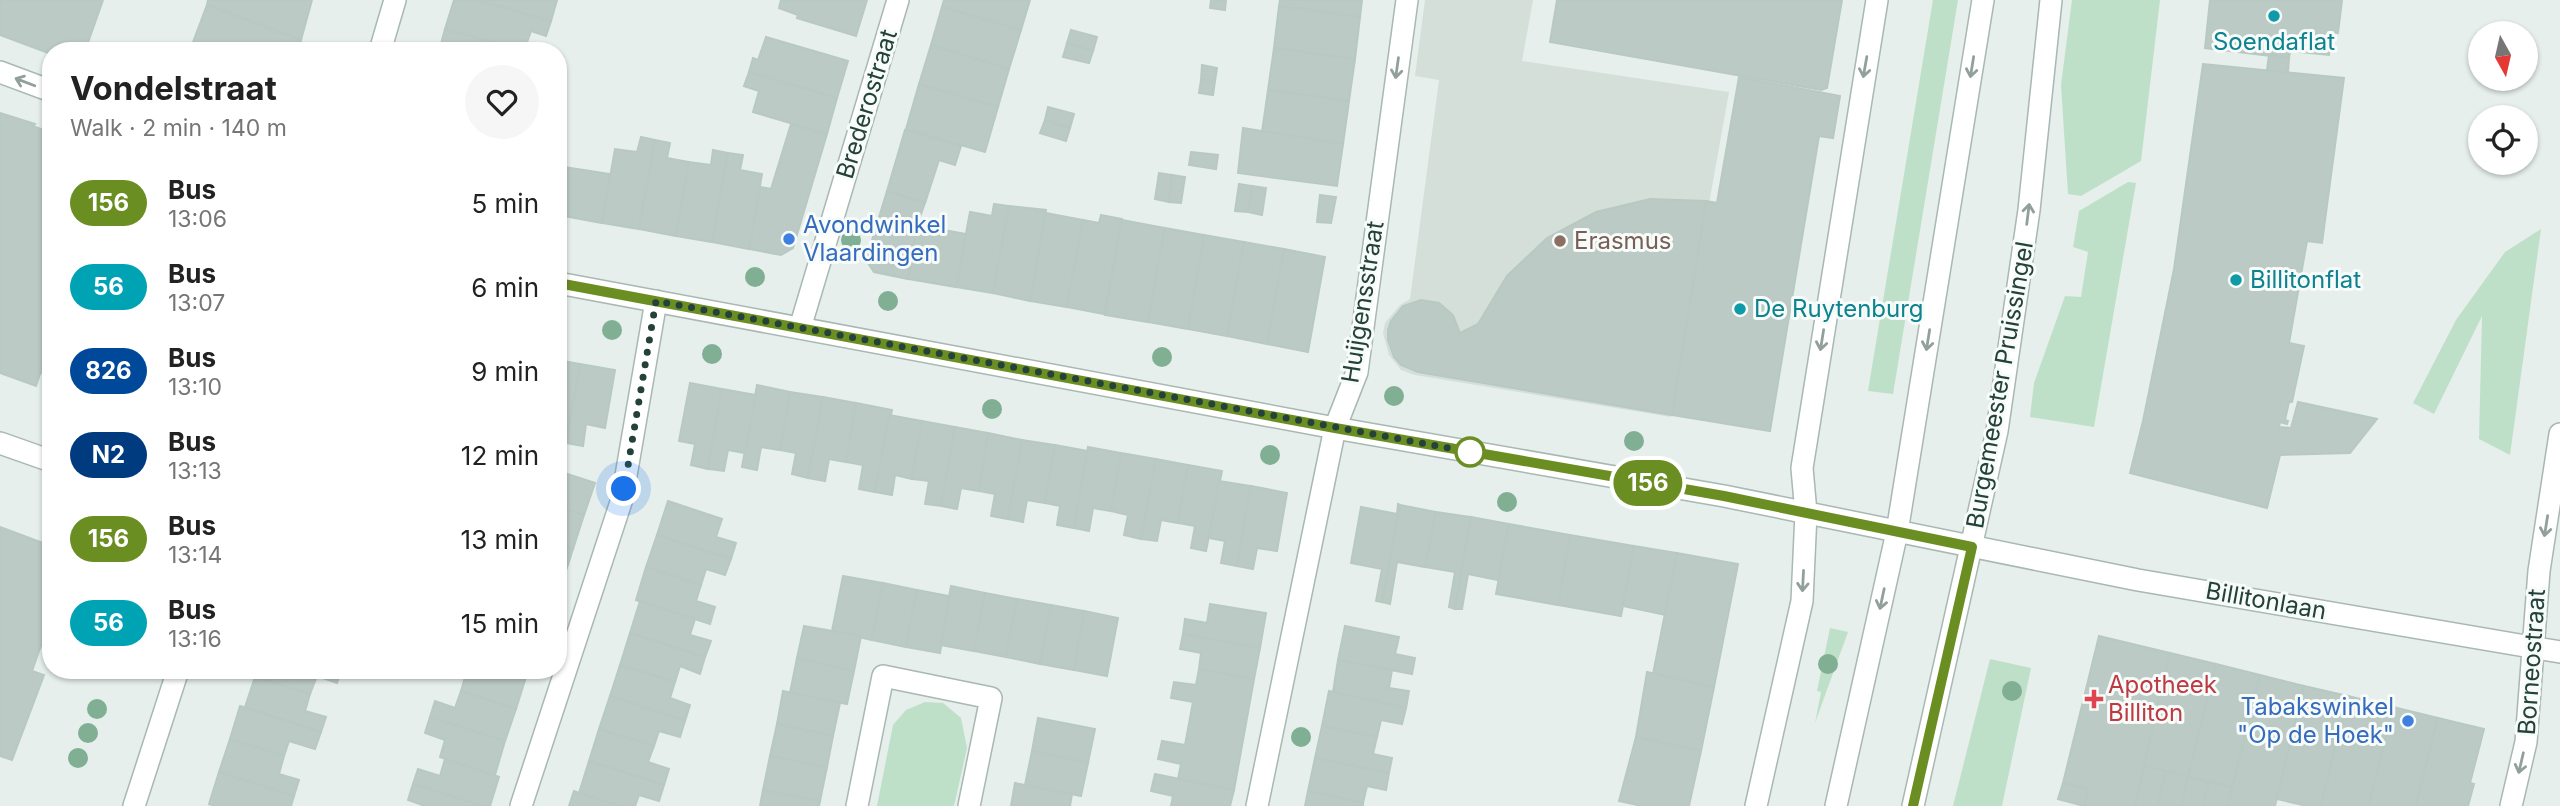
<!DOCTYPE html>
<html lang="en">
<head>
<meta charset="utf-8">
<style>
  :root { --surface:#fff; --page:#f6f6f6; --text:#222; --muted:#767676 }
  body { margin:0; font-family:Inter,sans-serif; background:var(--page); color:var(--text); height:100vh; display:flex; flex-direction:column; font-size:26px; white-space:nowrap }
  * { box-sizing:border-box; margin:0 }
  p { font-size:23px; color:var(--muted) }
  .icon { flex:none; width:38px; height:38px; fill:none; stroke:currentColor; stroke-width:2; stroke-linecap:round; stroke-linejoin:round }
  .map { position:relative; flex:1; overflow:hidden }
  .sheet { position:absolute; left:42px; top:42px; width:525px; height:637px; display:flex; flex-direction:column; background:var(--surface); border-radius:28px; box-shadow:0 2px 5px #0004 }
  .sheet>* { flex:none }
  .badge { padding:0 14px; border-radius:23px; font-size:24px; line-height:46px }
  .needle { width:46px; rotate:172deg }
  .tools { position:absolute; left:2468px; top:21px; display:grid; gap:14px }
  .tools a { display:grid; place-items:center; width:70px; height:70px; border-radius:50%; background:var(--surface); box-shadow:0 2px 5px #0004; font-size:35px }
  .you { position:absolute; width:35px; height:35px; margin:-18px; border:5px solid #fff; border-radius:50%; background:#1a73e8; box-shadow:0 0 0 10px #1a73e833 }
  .map>.badge { position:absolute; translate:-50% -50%; box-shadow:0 0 0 4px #fff }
  .round { display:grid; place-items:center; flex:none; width:74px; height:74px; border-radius:37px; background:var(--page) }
  .headline { display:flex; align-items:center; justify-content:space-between; height:119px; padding:0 28px }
  h1 { font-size:33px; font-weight:700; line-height:52px }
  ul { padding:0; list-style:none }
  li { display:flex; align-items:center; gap:21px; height:84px; padding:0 28px }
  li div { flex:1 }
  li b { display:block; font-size:26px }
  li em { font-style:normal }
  li .badge { min-width:77px; font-weight:700; text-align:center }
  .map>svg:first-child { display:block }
</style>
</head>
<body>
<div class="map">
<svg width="2560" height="806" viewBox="0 0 2560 806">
  <rect width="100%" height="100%" fill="#e6efeb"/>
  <polygon fill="#d4dfda" points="1425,0 1533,0 1522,61 1729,92 1671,417 1415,375 1401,370 1389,355 1383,333 1385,323 1400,305 1410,299 1439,80 1415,76"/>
  <g fill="#bfe0c8">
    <polygon points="1933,0 1958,0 1893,394 1868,391"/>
    <polygon points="2072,0 2160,0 2141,161 2081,196 2068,194 2061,85"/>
    <polygon points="2128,182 2136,183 2094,427 2030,417 2034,383 2065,296 2081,297 2088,252 2073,247 2079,211"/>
    <polygon points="2541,229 2510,455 2479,439 2482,316 2434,414 2413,403 2456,320 2505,252"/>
    <polygon points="1830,628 1848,632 1815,723 1821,692 1817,691"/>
    <polygon points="1990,659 2031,668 2002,806 1953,806"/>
    <polygon points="925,702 943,703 961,718 967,748 954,806 877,806 893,725 906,710"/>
  </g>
  <g fill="#bbcac4" stroke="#b8c9c2" stroke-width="2">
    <polygon points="0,0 103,0 85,51 51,51 51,54 0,35"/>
    <polygon points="208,0 312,0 301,40 207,5"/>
    <polygon points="454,0 477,0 551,21 546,36 531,31 524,51 445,29"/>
    <polygon points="477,0 557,0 551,21"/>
    <polygon points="781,0 867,0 856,36 797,18 798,15 779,8"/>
    <polygon points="944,0 1030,0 1021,30 942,7"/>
    <polygon points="1211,0 1226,0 1225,10 1210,8"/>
    <polygon points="1280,0 1362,0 1360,17 1279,6"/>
    <polygon points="1557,0 1842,0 1827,88 1821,90 1550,42"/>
    <polygon points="2210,0 2342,0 2338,33 2331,32 2329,55 2290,51 2289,58 2205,48"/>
    <polygon points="207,5 301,40 300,42 305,44 303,51 207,51 192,45"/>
    <polygon points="1279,6 1360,17 1355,59 1274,48"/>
    <polygon points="942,7 1021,30 1009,69 931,45"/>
    <polygon points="445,29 524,51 439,51"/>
    <polygon points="1071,30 1097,37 1093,51 1067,43"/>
    <polygon points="766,37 848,61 837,98 749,72 753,58 758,60"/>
    <polygon points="1067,43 1093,51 1089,63 1063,57"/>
    <polygon points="931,45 1009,69 998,107 919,84"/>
    <polygon points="1274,48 1355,59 1349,101 1268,90"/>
    <polygon points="2269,55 2289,58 2288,73 2267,70"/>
    <polygon points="2203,64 2344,78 2322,243 2307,241 2289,343 2304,346 2292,402 2289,402 2285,420 2288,421 2287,424 2280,422 2279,427 2291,428 2298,402 2377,419 2350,453 2280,455 2267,508 2130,473 2143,421 2174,269"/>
    <polygon points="1202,65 1217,68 1215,81 1201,80"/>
    <polygon points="749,72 837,98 827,134 753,112 759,91 744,86"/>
    <polygon points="1739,77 1840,96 1833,138 1819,136 1770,431 1672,415 1706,201 1717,203"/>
    <polygon points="1201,80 1215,81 1213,95 1199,93"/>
    <polygon points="919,84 998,107 985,152 906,129"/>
    <polygon points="1268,90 1349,101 1343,144 1262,132"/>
    <polygon points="1048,107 1074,114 1070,128 1045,120"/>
    <polygon points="0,113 35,124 33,126 51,133 51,341 36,386 0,373"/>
    <polygon points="1045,120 1070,128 1066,141 1040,133"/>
    <polygon points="791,124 827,134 793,248 781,255 749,249 760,187 771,189"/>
    <polygon points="1243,128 1343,144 1337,186 1238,173"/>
    <polygon points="905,130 961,146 955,165 939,160 925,203 887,191"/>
    <polygon points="641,137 655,140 639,229 602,223 615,149 637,152"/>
    <polygon points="655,140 670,143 667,158 689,162 676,236 639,229"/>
    <polygon points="713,150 728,153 712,242 676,236 689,162 711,165"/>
    <polygon points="1191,152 1218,155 1216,169 1189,165"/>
    <polygon points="728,153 743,155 740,170 762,174 749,249 712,242"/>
    <polygon points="558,166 610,174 602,223 558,215"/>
    <polygon points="1159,173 1172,175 1169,202 1155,199"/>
    <polygon points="1172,175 1185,177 1181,203 1169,202"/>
    <polygon points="1239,184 1252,186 1248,212 1235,211"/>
    <polygon points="1252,186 1266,188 1262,215 1248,212"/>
    <polygon points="887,191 925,203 917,225 908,279 874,272 866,260"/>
    <polygon points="1320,195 1336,197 1331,223 1317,222"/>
    <polygon points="1650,199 1706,201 1672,415 1418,372 1401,365 1394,357 1388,340 1388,330 1391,321 1403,306 1421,300 1439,303 1453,315 1460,333 1478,324 1507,276 1547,238 1596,212"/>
    <polygon points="994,204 1009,206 993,293 956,287 970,212 992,216"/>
    <polygon points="1009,206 1046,210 1030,301 993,293"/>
    <polygon points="1046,213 1083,220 1067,307 1030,301"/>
    <polygon points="1101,215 1122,219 1104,314 1067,307 1083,220 1099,223"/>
    <polygon points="1122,220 1165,228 1148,322 1105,315"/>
    <polygon points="917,225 966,234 956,287 908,279"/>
    <polygon points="1165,228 1204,235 1188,329 1148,322"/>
    <polygon points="1204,235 1244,242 1227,336 1188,329"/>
    <polygon points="1244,242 1284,249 1267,344 1227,336"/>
    <polygon points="1284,249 1325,257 1308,352 1267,344"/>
    <polygon points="51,341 51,377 39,372"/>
    <polygon points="558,360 580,364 566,443 558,442"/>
    <polygon points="580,364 615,370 605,428 586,424 583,446 566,443"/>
    <polygon points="690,383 722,389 708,469 691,465 695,444 679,441"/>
    <polygon points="757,385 790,392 780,450 761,447 757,470 742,467"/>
    <polygon points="722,389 756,395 745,453 728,450 724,471 708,469"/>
    <polygon points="790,392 823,397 808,478 792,474 796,453 780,450"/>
    <polygon points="823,397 856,403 846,462 829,459 825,481 808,478"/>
    <polygon points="856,403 892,410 875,492 859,489 863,465 846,462"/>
    <polygon points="889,415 922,421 912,479 895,475 892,495 875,492"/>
    <polygon points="922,421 955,427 941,506 925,504 929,481 912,479"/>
    <polygon points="955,427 988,433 979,491 961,488 957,509 941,506"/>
    <polygon points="988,433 1022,440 1008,519 991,516 995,494 979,491"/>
    <polygon points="1022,440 1055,445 1045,503 1027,500 1023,522 1008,519"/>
    <polygon points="1055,445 1088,451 1074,528 1057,525 1060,506 1045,503"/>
    <polygon points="1088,447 1121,453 1111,511 1093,508 1089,531 1074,528"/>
    <polygon points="1121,453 1156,459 1141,539 1124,535 1128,515 1111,511"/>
    <polygon points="1156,459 1188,465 1178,523 1161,520 1157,541 1141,539"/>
    <polygon points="1188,465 1222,471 1206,551 1191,548 1195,526 1178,523"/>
    <polygon points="558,471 595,483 584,515 558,507"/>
    <polygon points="1219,481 1251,486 1237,566 1221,563 1225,541 1209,538"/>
    <polygon points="1251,486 1287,493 1277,551 1257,548 1253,569 1237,566"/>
    <polygon points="668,501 722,519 716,537 736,543 731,559 657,535"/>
    <polygon points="1398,504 1400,505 1382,602 1376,601 1382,569 1351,563 1361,507 1397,514"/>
    <polygon points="1400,505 1436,512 1425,567 1397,562 1390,604 1382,602"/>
    <polygon points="558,507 584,515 573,549 558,544"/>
    <polygon points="1436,512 1471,517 1455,609 1449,607 1455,572 1425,567"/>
    <polygon points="1471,517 1509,524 1498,580 1468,574 1462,609 1455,609"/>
    <polygon points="1509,524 1570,535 1558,605 1496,594"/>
    <polygon points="0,527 51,546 51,643 43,640 32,671 44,675 12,760 0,756"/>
    <polygon points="657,535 731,559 725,575 706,569 701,585 646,567"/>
    <polygon points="1570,535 1634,546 1621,616 1558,605"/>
    <polygon points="558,544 573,549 563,580 558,579"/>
    <polygon points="1634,546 1677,553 1666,615 1623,606"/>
    <polygon points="1677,553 1738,564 1714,687 1653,674"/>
    <polygon points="646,567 701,585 696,601 715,607 710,624 636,600"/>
    <polygon points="843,576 883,583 872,640 832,631"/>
    <polygon points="883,583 917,590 906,647 872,640"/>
    <polygon points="951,586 985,593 974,651 940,645"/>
    <polygon points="917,590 949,596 940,653 906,647"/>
    <polygon points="985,593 1017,599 1006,657 974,651"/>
    <polygon points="1017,599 1051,605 1040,664 1006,657"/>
    <polygon points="640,601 695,619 690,635 711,641 705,657 630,633"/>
    <polygon points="1210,604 1266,613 1260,648 1183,634 1185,619 1207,623"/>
    <polygon points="1051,605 1084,611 1074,670 1040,664"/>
    <polygon points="1084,611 1118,618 1107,676 1074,670"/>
    <polygon points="804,626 861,636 854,671 797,658"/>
    <polygon points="1345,626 1399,637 1395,654 1415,658 1412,674 1338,660"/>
    <polygon points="630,633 705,657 700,674 680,666 675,682 620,665"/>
    <polygon points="1183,634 1260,648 1254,679 1199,669 1201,653 1180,649"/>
    <polygon points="2099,636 2170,653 2135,806 2084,806 2088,789 2063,783"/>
    <polygon points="2170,653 2216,664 2188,777 2144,766"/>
    <polygon points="797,658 854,671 847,704 790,693"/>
    <polygon points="1338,660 1392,670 1389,688 1409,691 1406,708 1333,692"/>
    <polygon points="2216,664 2260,675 2232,787 2188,777"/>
    <polygon points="620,665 675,682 670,698 690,705 685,721 610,696"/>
    <polygon points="1199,669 1254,679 1234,790 1178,779 1181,764 1158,759 1162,741 1185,745 1193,702 1171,698 1174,682 1196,685"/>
    <polygon points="258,670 341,670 337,683 317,676 310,694 255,677"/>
    <polygon points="456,670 505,670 526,677 516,709 461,691 466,674"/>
    <polygon points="1647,672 1714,687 1701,751 1636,737"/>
    <polygon points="2260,675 2304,686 2275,806 2228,806"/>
    <polygon points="255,677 310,694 305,711 326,717 321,732 245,707"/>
    <polygon points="2304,686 2348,696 2321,806 2307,806 2277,799"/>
    <polygon points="461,691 516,709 505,741 430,717 435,701 455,708"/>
    <polygon points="783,691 840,703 833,736 777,724"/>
    <polygon points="1329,691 1406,708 1402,724 1381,720 1377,737 1322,726"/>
    <polygon points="610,696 685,721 680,737 659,731 654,746 599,729"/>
    <polygon points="2348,696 2393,707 2369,806 2321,806"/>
    <polygon points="240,706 321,732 315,749 289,741 284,756 230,739"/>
    <polygon points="2393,707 2438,718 2416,806 2369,806"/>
    <polygon points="430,717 505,741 495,775 440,757 445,740 425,733"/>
    <polygon points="1038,718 1095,729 1088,763 1032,751"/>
    <polygon points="2438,718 2484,729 2470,783 2474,784 2468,806 2416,806"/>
    <polygon points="777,724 833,736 827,767 770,756"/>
    <polygon points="1322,726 1377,737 1373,754 1392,758 1389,773 1315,758"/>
    <polygon points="599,729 654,746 648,762 669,769 664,785 589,761"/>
    <polygon points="1636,737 1701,751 1689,806 1642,806 1619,801"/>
    <polygon points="230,739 284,756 279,774 299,780 294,796 219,772"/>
    <polygon points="1032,751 1088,763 1081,796 1025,785"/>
    <polygon points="770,756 827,767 820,801 763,790"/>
    <polygon points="1315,758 1389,773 1386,790 1367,786 1363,803 1308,791"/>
    <polygon points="445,759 499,777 490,806 483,806 413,784 418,769 440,776"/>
    <polygon points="589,761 664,785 659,801 639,795 635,806 620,806 579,793"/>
    <polygon points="2144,766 2166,771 2157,806 2135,806"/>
    <polygon points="2166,771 2188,777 2181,806 2157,806"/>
    <polygon points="219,772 294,796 291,806 215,806 209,804"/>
    <polygon points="1155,774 1234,790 1230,806 1171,806 1173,796 1151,791"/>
    <polygon points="2188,777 2209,782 2203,806 2181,806"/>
    <polygon points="2209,782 2232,787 2228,806 2203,806"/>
    <polygon points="1015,783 1072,794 1070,806 1011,806"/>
    <polygon points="2063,783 2088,789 2084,806 2058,799"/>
    <polygon points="413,784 483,806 425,806 408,800"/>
    <polygon points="763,790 820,801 819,806 760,806"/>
    <polygon points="574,791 579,793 620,806 569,806"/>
    <polygon points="1308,791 1363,803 1363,806 1305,806"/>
  </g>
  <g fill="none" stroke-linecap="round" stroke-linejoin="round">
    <defs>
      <g id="minor">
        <polyline points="380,51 395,0"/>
        <polyline points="0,72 51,91"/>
        <polyline points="558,283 1335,428 1724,496 2138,580 2560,652"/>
        <polyline points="800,328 898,0"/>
        <polyline points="0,443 51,461"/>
        <polyline points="134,806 178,670"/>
        <polyline points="521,806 622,499 656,301"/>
        <polyline points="857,806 883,676 991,698 969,806"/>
        <polyline points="1257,806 1335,428 1357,372 1407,0"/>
        <polyline points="1756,806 1802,601 1806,513 1802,468 1877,0"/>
        <polyline points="1836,806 1897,532 1983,0"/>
        <polyline points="1913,806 1997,431 2029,210 2051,0"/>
        <polyline points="2511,806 2526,742 2539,571 2560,434"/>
      </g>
    </defs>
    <use href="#minor" stroke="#a8b8b2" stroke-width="24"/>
    <use href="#minor" stroke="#fff" stroke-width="21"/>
  </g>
  <g fill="#80af93">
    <circle cx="851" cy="240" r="10"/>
    <circle cx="755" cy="277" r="10"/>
    <circle cx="888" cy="301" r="10"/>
    <circle cx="612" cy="330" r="10"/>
    <circle cx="712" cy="354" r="10"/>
    <circle cx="1162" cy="357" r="10"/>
    <circle cx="1394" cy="396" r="10"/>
    <circle cx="992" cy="409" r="10"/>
    <circle cx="1634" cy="441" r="10"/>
    <circle cx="1270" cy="455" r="10"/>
    <circle cx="1507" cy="502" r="10"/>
    <circle cx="1828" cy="664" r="10"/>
    <circle cx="2012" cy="691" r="10"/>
    <circle cx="97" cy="709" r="10"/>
    <circle cx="88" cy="733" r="10"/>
    <circle cx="1301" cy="737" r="10"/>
    <circle cx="78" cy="758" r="10"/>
  </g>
  <defs><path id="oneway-shaft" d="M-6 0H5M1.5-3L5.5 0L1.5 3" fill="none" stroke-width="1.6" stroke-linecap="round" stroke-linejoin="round" transform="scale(1.75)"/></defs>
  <g stroke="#92a09c">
    <use href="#oneway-shaft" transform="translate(1865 67) rotate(100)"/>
    <use href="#oneway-shaft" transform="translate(1972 67) rotate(99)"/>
    <use href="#oneway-shaft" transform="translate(1397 68) rotate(98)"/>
    <use href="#oneway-shaft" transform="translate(25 82) rotate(-159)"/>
    <use href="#oneway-shaft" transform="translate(2028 214) rotate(-83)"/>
    <use href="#oneway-shaft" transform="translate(1822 340) rotate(99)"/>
    <use href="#oneway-shaft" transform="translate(1928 340) rotate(99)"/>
    <use href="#oneway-shaft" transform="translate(2546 526) rotate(99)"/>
    <use href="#oneway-shaft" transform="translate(1803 581) rotate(93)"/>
    <use href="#oneway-shaft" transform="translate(1882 599) rotate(102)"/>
    <use href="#oneway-shaft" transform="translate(2521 763) rotate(103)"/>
  </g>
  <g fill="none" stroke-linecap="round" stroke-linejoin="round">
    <defs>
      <polyline id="line" points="558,283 1335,428 1724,496 1972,547 1913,806"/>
    </defs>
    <use href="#line" stroke="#fff" stroke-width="16"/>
    <use href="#line" stroke="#6b8e23" stroke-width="10"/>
    <polyline stroke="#24423a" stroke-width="7" stroke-dasharray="0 12.6" points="624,489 656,301 1470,452"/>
  </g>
  <g fill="#0f9aa8" stroke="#f7fbf9" stroke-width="2.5">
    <circle cx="2274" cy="16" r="7"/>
    <circle cx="2236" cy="280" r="7"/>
    <circle cx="1740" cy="309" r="7"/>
  </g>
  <g fill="#3f7fe0" stroke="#f7fbf9" stroke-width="2.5">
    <circle cx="789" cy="239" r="7"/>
    <circle cx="2408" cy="721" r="7"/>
  </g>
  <circle fill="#8d6e63" stroke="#f7fbf9" stroke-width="2.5" cx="1560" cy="241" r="7"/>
  <circle fill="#fff" stroke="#6b8e23" stroke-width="3.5" cx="1470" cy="452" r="14"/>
  <path fill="#e0444e" stroke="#f7fbf9" stroke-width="2.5" d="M2090.5 688.5h7v7h7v7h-7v7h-7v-7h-7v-7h7z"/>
  <g text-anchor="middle" stroke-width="6" stroke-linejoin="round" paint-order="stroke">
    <g font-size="24" fill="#0d838f" stroke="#f7fbf9" text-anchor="start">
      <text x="2274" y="50" text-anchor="middle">Soendaflat</text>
      <text x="2250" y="288">Billitonflat</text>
      <text x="1754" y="317">De Ruytenburg</text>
    </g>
    <g font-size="24" fill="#24423a" stroke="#f7fbf9">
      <text transform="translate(867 104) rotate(-73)" y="8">Brederostraat</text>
      <text transform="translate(1363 302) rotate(-81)" y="8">Huijgensstraat</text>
      <text transform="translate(2000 385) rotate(-80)" y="8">Burgemeester Pruissingel</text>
      <text transform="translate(2266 601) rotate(10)" y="8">Billitonlaan</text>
      <text transform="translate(2532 662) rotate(-86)" y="8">Borneostraat</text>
    </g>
    <g font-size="24" fill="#366cbe" stroke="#f7fbf9" text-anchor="start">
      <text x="803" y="233">Avondwinkel<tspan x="803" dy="28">Vlaardingen</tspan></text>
      <text x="2394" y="715" text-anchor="end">Tabakswinkel<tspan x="2394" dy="28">"Op de Hoek"</tspan></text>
    </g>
    <g font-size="24" fill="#785e54" stroke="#f7fbf9" text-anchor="start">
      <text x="1574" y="249">Erasmus</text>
    </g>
    <g font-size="24" fill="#be3a42" stroke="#f7fbf9" text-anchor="start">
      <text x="2108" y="693">Apotheek<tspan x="2108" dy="28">Billiton</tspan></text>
    </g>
  </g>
</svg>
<div class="tools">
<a><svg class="needle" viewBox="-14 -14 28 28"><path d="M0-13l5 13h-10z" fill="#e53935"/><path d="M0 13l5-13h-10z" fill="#767676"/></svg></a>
<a><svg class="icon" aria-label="locate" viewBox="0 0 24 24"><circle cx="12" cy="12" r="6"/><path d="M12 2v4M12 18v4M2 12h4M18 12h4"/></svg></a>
</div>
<div class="you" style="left:624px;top:489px"></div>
<b class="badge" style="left:1648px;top:483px;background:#6b8e23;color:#fff">156</b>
<section class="sheet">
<div class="headline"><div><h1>Vondelstraat</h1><p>Walk · 2 min · 140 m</p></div><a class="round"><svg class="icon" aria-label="heart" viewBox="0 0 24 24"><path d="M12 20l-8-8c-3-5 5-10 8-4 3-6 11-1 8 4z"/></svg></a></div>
<ul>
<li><span class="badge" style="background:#6b8e23;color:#fff">156</span><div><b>Bus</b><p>13:06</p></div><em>5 min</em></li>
<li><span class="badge" style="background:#00a3b4;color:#fff">56</span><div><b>Bus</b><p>13:07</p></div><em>6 min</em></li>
<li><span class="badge" style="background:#004899;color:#fff">826</span><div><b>Bus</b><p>13:10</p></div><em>9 min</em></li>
<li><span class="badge" style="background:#003b80;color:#fff">N2</span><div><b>Bus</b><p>13:13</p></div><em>12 min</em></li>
<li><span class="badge" style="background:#6b8e23;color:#fff">156</span><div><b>Bus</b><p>13:14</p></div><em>13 min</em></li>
<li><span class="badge" style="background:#00a3b4;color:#fff">56</span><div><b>Bus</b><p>13:16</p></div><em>15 min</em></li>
</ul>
</section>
</div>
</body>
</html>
